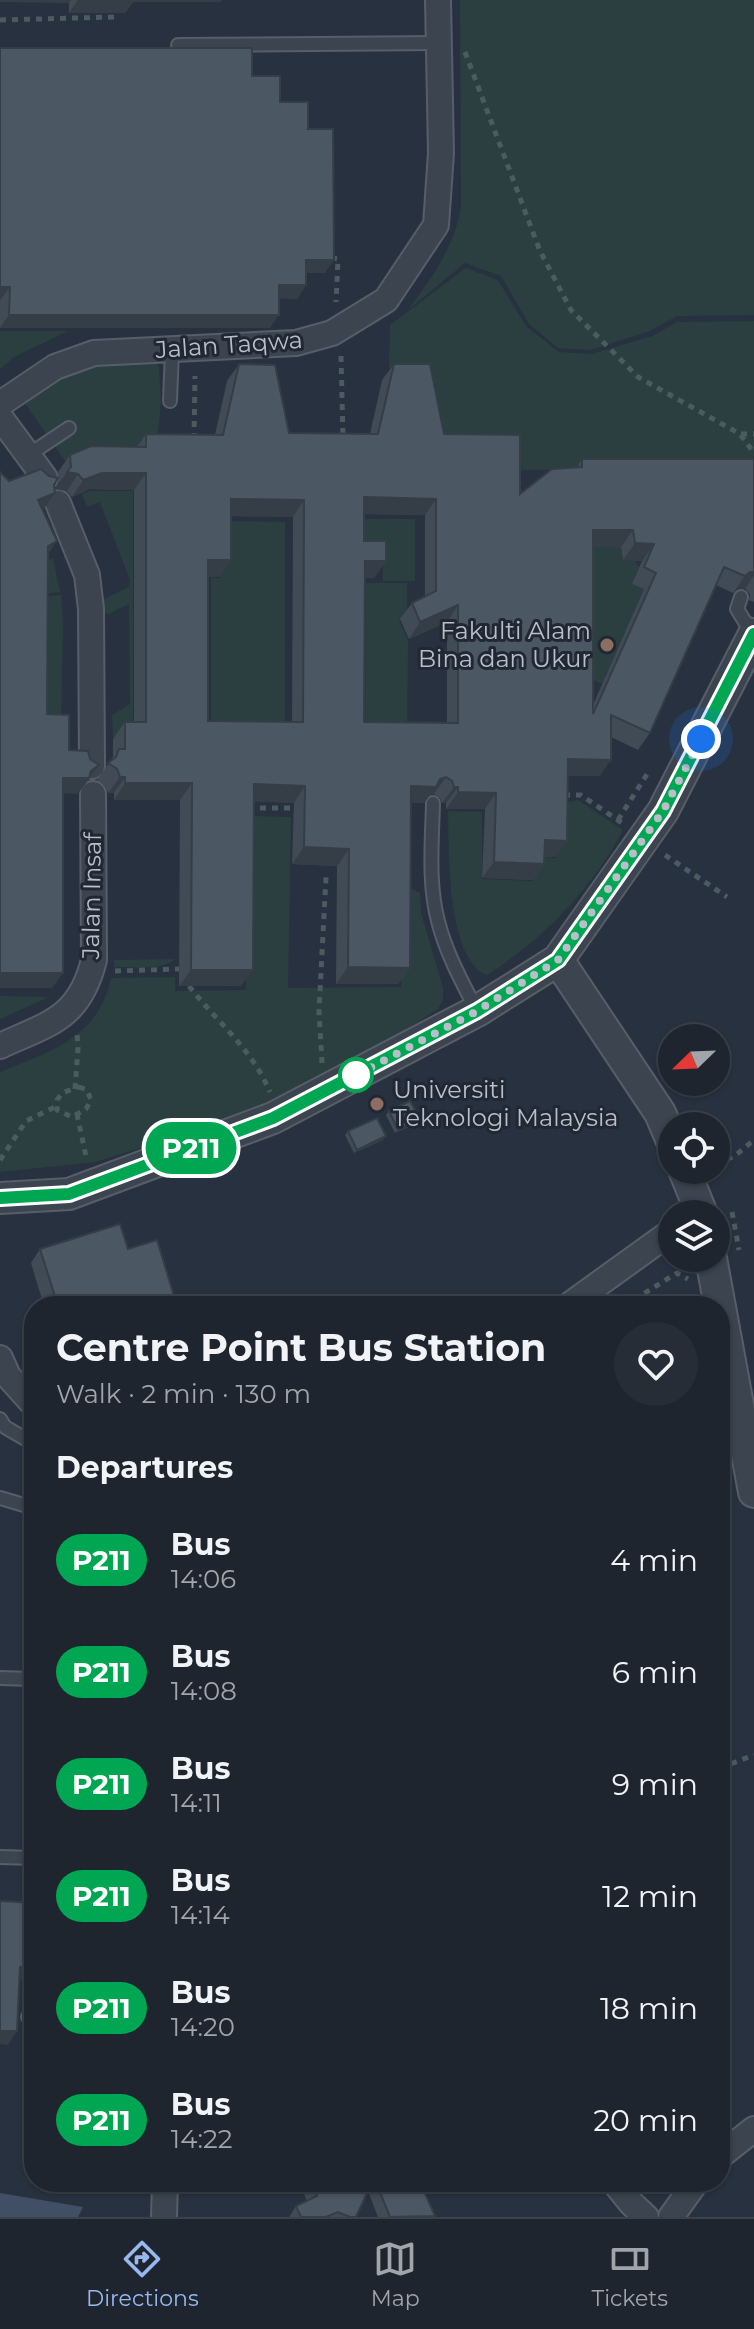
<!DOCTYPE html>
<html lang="en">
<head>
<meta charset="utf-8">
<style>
  :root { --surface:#1e252f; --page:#262d37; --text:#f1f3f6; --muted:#a1a5aa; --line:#3c424b; --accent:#97b9ef }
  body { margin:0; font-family:Montserrat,sans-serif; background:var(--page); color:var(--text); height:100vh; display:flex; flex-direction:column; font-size:30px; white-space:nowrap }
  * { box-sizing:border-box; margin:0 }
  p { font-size:26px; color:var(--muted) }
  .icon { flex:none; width:44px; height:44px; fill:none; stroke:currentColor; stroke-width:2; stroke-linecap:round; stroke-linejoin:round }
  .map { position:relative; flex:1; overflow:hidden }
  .sheet { position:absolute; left:24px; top:1296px; width:706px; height:896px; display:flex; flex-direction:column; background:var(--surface); border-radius:32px; box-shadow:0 2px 6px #0004,0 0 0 2px var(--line) }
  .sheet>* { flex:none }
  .badge { padding:0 16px; border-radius:26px; font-size:28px; line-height:52px }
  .needle { width:52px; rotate:247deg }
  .tools { position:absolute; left:658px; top:1024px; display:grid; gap:16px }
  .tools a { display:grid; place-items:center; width:72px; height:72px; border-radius:50%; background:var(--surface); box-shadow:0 2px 6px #0004,0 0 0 2px var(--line); font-size:40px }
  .you { position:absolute; width:40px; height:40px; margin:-20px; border:6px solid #fff; border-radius:50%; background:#1a73e8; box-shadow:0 0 0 12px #1a73e833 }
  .map>.badge { position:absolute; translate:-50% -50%; box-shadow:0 0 0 4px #fff }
  h2 { padding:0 32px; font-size:30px; line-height:72px }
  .round { display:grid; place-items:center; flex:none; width:84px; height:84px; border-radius:42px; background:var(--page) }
  .headline { display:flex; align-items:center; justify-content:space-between; height:136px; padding:0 32px }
  h1 { font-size:38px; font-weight:700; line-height:60px }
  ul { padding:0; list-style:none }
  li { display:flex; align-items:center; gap:24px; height:112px; padding:0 32px }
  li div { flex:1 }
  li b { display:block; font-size:30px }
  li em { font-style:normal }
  li .badge { min-width:88px; font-weight:700; text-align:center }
  .tabs { display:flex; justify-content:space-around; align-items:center; height:112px; border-top:2px solid var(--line); background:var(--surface); font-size:22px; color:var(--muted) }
  .tabs a { display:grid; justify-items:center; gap:4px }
  .tabs .current { color:var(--accent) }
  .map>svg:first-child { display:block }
</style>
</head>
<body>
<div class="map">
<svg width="754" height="2217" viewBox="0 0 754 2217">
  <rect width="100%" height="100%" fill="#28313f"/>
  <g fill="#2b3f41">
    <path d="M460,0H754V315L677,316L650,331L590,350L558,348L529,324L501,276L465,263L408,310C432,277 454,248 461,207Z"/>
    <polygon points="466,268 498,280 526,326 559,352 592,354 652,336 677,322 754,321 754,467 522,470 514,451 437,444 421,372 389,368 390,325"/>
    <polygon points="0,331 68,331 14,357 0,369"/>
    <polygon points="102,362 157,364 159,367 161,404 156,447 68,465 24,402 57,377"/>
    <polygon points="90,491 133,491 133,737 113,737 112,715 130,704 129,604 108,614 99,612 100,601 129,587 130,580 100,502 87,507 82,494"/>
    <polygon points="361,519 415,519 415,581 383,581 383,548 361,547"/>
    <polygon points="211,521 285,522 285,731 211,731 211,578 220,578 220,553"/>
    <polygon points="581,547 621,547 623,560 635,561 639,567 632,584 644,589 602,684 590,679"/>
    <polygon points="53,558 60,592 41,594 41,563"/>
    <polygon points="366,583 407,583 407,616 399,620 408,640 407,734 365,734"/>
    <polygon points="61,595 63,625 61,724 41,723 41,597"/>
    <path d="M578,800L623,830C593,888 542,940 487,975C446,959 449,850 448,811L482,812V879L533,881L534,857L556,858L559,804Z"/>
    <path d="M249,816L291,817L288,988L401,987L404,885L420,893L421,913L443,988V1000L438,1009L315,1087L196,1131L95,1162L0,1172V1072C50,1052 99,1037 111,978L175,977V991L246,990Z"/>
    <path d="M175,959C161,971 132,967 114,967V960Z"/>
    <polygon points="0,996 49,997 0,1019"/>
  </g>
  <polygon fill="#404f66" points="0,2193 83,2207 78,2217 0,2217"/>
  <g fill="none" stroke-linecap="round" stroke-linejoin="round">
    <defs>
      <g id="service">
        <polyline points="178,45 439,43"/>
        <polyline points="170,401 172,351"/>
        <polyline points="30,454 69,428"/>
        <polyline points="741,597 737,609 745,622 754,627"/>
        <path d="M433,803C432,842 428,883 438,921C446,953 462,982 477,1011"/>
        <polyline points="0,1419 5,1427 34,1444"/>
        <polyline points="0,1498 34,1508"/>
        <polyline points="0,1678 34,1679"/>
        <polyline points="0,1857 34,1858"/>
        <polyline points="28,2017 34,2017"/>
      </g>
      <g id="minor">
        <polyline points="0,404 55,367 94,353 296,343 332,333 386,300 436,225 441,153 438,0"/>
        <polyline points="0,417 45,478"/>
        <polyline points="58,503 87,575 91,609 92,766"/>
        <path d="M0,1046C50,1023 79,1019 94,960L93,794"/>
        <polyline points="568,1306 672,1231"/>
        <polyline points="0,1358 8,1376 34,1405"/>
        <polyline points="720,2156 754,2129"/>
        <polyline points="614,2182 631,2203 646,2217"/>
        <polyline points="164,2217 165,2182"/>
        <polyline points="671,2217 696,2182"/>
      </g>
      <g id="tertiary">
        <polyline points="558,960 660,1113 672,1141"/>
        <polyline points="684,1170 702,1214"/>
        <polyline points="0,1198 69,1194 273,1118 477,1011 558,960 663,811 754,634"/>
        <polyline points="711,1258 754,1492"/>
      </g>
    </defs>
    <use href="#service" stroke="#575e69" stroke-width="16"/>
    <use href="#minor" stroke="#575e69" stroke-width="28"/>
    <use href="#tertiary" stroke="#575e69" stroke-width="34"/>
    <g stroke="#4a5c5f" stroke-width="5" stroke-dasharray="6 6" stroke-linecap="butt">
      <polyline points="0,20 114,17"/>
      <polyline points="465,52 540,251 571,310 638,377 740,434 754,453"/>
      <polyline points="331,258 338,259 336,302"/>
      <polyline points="341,356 343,438"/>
      <polyline points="741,434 754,434"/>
      <polyline points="194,439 195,376"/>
      <polyline points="564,795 581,795 622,823"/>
      <polyline points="248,808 298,808"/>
      <polyline points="618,820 649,771"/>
      <polyline points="665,855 727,897"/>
      <polyline points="115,971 179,969"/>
      <path d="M189,986C217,1022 252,1049 270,1092"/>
      <polyline points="322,1063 319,1011 326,877"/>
      <polygon points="79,1087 87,1090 91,1100 86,1109 72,1117 57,1110 57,1100 62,1093"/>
      <polyline points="75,1089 78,1048 77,1034"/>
      <polyline points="77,1114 87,1161"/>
      <polyline points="0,1160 26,1121 57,1106"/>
      <polyline points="716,1165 736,1155 754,1140"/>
      <polyline points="732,1212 739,1250"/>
      <polyline points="624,1306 677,1273 688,1279"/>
      <polyline points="720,1768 754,1755"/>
    </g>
    <use href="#service" stroke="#3c444f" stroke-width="12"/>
    <use href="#minor" stroke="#3c444f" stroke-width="24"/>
    <use href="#tertiary" stroke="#3c444f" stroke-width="30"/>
  </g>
  <g fill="#414b56" fill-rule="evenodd">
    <polygon points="0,0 222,0 220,2 133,2 125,13 69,13 69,3"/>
    <polygon points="0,48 252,76 308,129 325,273 306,273 306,285 297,299 279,298 270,328 0,328"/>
    <path d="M239,364L289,433L370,434L382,380L394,364L444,434L520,494L577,467L582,459H754V601L753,602L749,600L750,594L745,589L738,588L733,593L716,585L650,733L638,750L611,737L600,776H568L555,857H544V864L533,880L482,878L485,809H446V803H442L440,798L434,794L430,795L424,803H411L410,968L398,984H336L337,866L292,864L294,803L254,801L241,986H179L180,800H114V793H108L105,786L97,780L113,757V739L125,722H134V490L90,489L72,497L67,491L55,489L59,483L58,472L70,455L137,447L146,434L215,435L227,381ZM364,514L425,515V597L412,603L400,619L409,639L447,622V723L364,722L365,578H374L386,561L364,541ZM231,516L293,517L292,722L208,721V577H219L231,560ZM593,547H621L623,560L642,561L632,584L644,589L593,705Z"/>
    <polygon points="389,1111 420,1119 417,1123 395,1133 386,1115"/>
    <polygon points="348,1131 383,1140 354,1153 345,1135"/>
    <polygon points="40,1249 128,1249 177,1306 44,1306 31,1263"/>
    <polygon points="299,2182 420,2182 434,2217 378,2217 368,2191 356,2217 289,2217 296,2206 307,2201"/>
  </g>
  <g fill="#353d46">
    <polygon points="0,0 71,0 69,3 0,2"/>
    <polygon points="78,0 222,0 220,2 133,2 125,13 69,13"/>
    <polygon points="306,260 334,260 325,273 297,273"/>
    <polygon points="279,285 306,285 297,299 270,298"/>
    <polygon points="0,287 10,287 0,300"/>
    <polygon points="9,315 279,315 270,328 0,328"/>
    <polygon points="67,472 78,474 67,491 55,489"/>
    <polygon points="102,473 146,473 134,490 90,489 72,497 83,480"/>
    <polygon points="55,493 44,509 28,515 38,500"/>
    <polygon points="364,497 436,499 425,515 352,514"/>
    <polygon points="231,499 304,500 293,517 219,516"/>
    <polygon points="593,530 633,530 621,547 581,547"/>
    <polygon points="57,541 46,557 48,546"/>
    <polygon points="635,543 654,544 642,561 623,560"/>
    <polygon points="208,560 231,560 219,577 197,577"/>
    <polygon points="365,561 386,561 374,578 353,578"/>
    <polygon points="750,572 754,572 754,575 745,589 738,588 733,593 745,576"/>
    <polygon points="458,605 447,622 409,639 420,622"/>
    <polygon points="568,759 611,760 600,776 557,776"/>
    <polygon points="99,765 78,794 52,793 63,778 91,771"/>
    <polygon points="120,777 125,777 114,793 108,793"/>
    <polygon points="446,777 434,794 430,795 424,803 400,803 411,786"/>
    <polygon points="125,783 192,783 180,800 114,800"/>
    <polygon points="254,784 305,786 294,803 242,801"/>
    <polygon points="454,787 458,787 446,803 442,803"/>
    <polygon points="458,792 496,793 485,809 446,809"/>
    <polygon points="545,840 567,841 555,857 533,856"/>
    <polygon points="304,847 349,849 337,866 292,864"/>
    <polygon points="494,862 544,864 533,880 482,878"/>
    <polygon points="348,967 410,968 398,984 336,984"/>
    <polygon points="191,970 253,970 241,986 179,986"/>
    <polygon points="0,973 63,973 52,988 0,988"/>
    <polygon points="420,1119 417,1123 395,1133 398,1130"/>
    <polygon points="386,1136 383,1140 354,1153 357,1150"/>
    <polygon points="728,1916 721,1926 720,1927 720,1920"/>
    <polygon points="20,1967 34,1967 34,1981 11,1980"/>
    <polygon points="0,2031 17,2031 8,2045 0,2044"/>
  </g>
  <g fill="#4c5764" stroke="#353d46" stroke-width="2" fill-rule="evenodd">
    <polygon points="0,48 252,48 252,76 280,76 280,102 308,102 308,129 333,129 334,260 306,260 306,285 279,285 279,315 9,315 10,287 0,287"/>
    <path d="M239,364L275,365L289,433L378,434L394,364H430L444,434L520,435V494L552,469L582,467V459H754V572H750L745,576L724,567L650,733L611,715V760L568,759L567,841L545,840L544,864L494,862L496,793L458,792V787H454L452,781L446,777L440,779L436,787L411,786L410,968L348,967L349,849L304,847L305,786L254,784L253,970H191L192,783H125V777H120L117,769L108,763L116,757L119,749H125V722H146V473H102L83,480L78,474L67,472L71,467L70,455L91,446L146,447V434L223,435ZM364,497L436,499V591L412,603L420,622L458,605V723L364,722L365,561H386V541H364ZM231,499L304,500L303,722L208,721V560H231ZM593,530H633L635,543L654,544L644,567L656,573L593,714Z"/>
    <polygon points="41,469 49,476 58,478 54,485 55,493 38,500 57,541 48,546 47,714 69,715 69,750 88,751 90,759 99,765 91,771 89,778 63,778 63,973 0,973 0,472 9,481"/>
    <polygon points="410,1101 420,1119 398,1130 389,1111"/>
    <polygon points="377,1118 386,1136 357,1150 348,1131"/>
    <polygon points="120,1224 128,1249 157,1240 177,1306 58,1306 40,1249"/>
    <polygon points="720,1898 728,1916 720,1920"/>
    <polygon points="0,1901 34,1903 34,1967 20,1967 17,2031 0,2031"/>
    <polygon points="311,2182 372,2182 356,2217 350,2217 338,2212 326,2217 301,2217 296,2206 317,2196"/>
    <polygon points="376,2182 420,2182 435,2216 390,2217"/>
  </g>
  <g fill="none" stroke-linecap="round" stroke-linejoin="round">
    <defs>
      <polyline id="line" points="0,1198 69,1194 273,1118 477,1011 558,960 663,811 754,634"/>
    </defs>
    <use href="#line" stroke="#fff" stroke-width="18"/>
    <use href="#line" stroke="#00a651" stroke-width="12"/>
    <polyline stroke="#b8bfc9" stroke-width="8" stroke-dasharray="0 14.4" points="356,1075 351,1078 477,1011 558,960 663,811 701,739"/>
  </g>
  <g fill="#8d6e63" stroke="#212834" stroke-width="3">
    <circle cx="607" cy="645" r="8"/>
    <circle cx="377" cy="1104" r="8"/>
  </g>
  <circle fill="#fff" stroke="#00a651" stroke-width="4" cx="356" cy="1075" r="16"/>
  <g text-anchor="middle" stroke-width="6" stroke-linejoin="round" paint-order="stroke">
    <g font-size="24" fill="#b8bfc9" stroke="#212834">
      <text transform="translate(229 345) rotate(-4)" y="8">Jalan Taqwa</text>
      <text transform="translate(92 896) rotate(-89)" y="8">Jalan Insaf</text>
    </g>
    <g font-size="24" fill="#b8bfc9" stroke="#212834" text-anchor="end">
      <text x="591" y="639">Fakulti Alam<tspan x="591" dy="28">Bina dan Ukur</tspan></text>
      <text x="393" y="1098" text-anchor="start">Universiti<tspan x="393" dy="28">Teknologi Malaysia</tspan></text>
    </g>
  </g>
</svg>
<div class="tools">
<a><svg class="needle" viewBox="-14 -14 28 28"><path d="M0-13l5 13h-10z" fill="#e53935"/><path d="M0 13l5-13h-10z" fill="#a1a5aa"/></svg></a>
<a><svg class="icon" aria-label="locate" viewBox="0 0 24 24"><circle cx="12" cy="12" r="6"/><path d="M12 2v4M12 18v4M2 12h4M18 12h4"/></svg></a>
<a><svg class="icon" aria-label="layers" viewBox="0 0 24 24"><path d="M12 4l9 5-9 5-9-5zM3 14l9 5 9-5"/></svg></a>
</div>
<div class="you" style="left:701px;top:739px"></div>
<b class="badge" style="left:191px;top:1148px;background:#00a651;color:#fff">P211</b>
<section class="sheet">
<div class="headline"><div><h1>Centre Point Bus Station</h1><p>Walk · 2 min · 130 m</p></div><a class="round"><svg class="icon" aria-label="heart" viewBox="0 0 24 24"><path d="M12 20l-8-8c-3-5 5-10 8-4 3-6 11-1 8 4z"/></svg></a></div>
<h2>Departures</h2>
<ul>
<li><span class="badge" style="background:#00a651;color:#fff">P211</span><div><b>Bus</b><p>14:06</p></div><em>4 min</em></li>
<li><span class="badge" style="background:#00a651;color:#fff">P211</span><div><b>Bus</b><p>14:08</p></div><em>6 min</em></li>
<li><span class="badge" style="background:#00a651;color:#fff">P211</span><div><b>Bus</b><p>14:11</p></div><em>9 min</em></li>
<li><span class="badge" style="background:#00a651;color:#fff">P211</span><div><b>Bus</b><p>14:14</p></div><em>12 min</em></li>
<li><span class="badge" style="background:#00a651;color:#fff">P211</span><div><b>Bus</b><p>14:20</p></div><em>18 min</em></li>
<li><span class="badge" style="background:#00a651;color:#fff">P211</span><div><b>Bus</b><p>14:22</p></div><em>20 min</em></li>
</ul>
</section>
</div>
<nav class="tabs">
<a class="current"><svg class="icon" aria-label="directions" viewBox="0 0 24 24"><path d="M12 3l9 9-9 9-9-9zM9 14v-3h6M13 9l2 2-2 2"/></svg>Directions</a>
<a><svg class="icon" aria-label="map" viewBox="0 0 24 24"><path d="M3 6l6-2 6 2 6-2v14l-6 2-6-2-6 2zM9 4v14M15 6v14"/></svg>Map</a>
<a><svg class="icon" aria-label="tickets" viewBox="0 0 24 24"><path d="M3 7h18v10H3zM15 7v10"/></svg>Tickets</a>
</nav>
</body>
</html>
